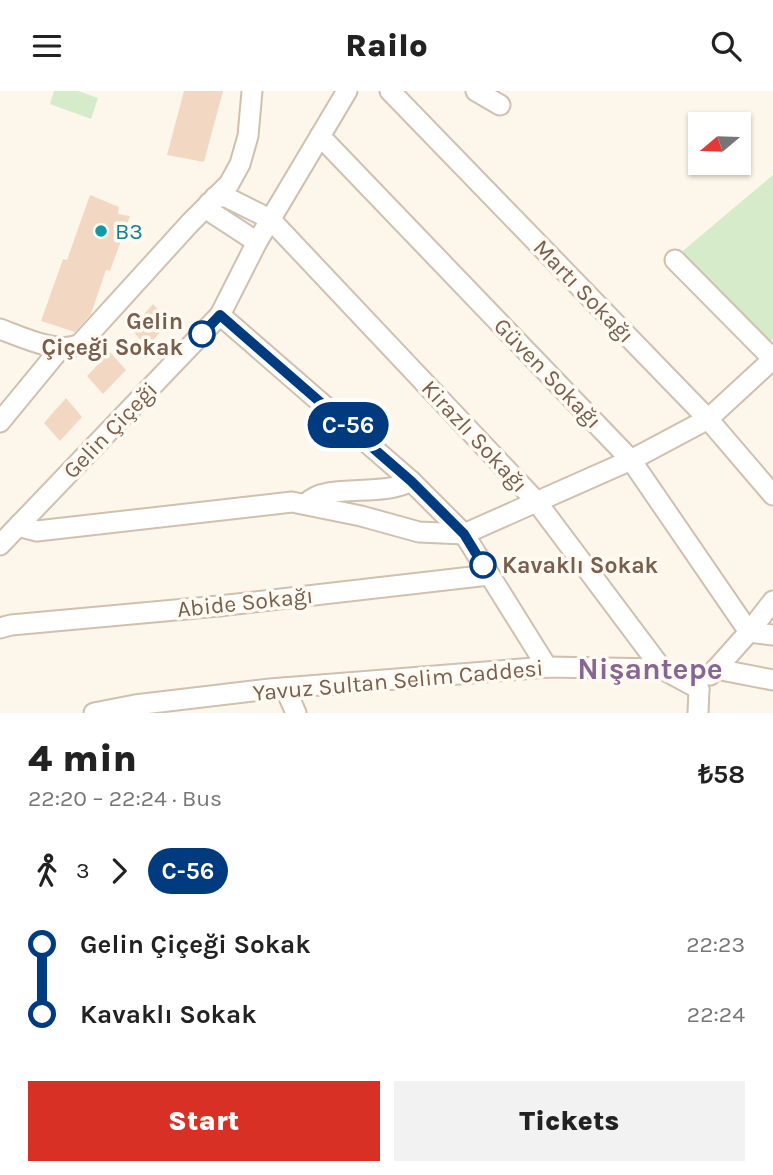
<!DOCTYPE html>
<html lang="en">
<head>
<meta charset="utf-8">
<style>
  :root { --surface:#fff; --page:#f2f2f2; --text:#222; --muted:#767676; --accent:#d93025 }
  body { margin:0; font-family:Karla,sans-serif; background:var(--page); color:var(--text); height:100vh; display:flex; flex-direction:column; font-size:26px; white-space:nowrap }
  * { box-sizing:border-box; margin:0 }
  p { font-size:23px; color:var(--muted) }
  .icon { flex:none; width:38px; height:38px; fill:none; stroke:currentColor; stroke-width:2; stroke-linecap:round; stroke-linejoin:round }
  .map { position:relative; height:622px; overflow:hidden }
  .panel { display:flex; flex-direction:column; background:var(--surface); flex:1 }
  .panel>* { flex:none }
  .badge { padding:0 14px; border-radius:23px; font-size:24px; line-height:46px }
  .needle { width:46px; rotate:251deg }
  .buttons { position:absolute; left:688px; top:21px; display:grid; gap:14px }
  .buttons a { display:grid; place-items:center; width:63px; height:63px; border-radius:0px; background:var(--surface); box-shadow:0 2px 5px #0004; font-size:35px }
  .map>.badge { position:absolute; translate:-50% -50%; box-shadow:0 0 0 4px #fff }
  .legs { display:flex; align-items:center; gap:10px; height:77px; padding:0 28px; font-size:23px }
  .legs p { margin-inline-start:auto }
  .head { display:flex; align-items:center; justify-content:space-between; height:119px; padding:0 28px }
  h1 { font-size:38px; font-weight:800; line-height:52px }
  .primary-button { display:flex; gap:14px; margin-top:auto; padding:14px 28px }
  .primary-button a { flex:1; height:80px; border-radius:0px; background:var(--accent); color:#fff; font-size:28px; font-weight:800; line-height:80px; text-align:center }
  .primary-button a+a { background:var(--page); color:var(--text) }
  ul { padding:0 28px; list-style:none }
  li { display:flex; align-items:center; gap:24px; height:70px; font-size:26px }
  li i { display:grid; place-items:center; width:10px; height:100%; margin:0 9px; background:currentColor }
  li i::after { content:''; width:18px; height:18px; margin:-9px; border:5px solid; border-radius:50%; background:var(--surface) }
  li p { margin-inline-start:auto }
  li:first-child i { background:linear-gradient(#0000 50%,currentColor 0) }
  li:last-child i { background:linear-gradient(currentColor 50%,#0000 0) }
  header { display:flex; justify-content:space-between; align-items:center; height:91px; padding:0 28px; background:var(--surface); font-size:32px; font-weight:800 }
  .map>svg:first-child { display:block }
</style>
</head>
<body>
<header><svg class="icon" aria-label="menu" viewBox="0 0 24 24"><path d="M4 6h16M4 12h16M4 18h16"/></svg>Railo<svg class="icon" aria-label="search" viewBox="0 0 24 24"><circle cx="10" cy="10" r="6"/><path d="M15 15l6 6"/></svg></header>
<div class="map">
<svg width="773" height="622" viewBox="0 0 773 622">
  <rect width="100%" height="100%" fill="#fdf7eb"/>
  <g fill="#d5ebc9">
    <polygon points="54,0 78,0 98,7 91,28 50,13"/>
    <polygon points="773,84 773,248 767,254 678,164"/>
  </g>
  <g fill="#f2d8c3">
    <polygon points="184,0 223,0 204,71 167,64"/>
    <polygon points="90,104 119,116 118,123 130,125 110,180 106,179 91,223 75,241 41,230 63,168 67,169"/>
    <polygon points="153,213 169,231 147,256 131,238"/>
    <polygon points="110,261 126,279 103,303 87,285"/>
    <polygon points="66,307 82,326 60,350 44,332"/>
  </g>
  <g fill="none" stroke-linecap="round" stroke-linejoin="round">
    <defs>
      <g id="minor">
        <polyline points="390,0 708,328 773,404"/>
        <polyline points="476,0 500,14"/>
        <polyline points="320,45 631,369 749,541 773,544"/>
        <polyline points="215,106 226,106 270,128 536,410 662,578"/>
        <polyline points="209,112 211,121 257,151"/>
        <polyline points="675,169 773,268"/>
        <polyline points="220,224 411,390 464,443 547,576"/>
        <path d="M0,238C22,246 59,264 80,253L190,132L229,93L240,73L248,45L252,0"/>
        <polyline points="0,331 60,258"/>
        <path d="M307,412C326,391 383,407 411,390"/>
        <polyline points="20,433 25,437 37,440 292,411 361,425 419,441 464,443 631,369 708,328 773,268"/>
        <polyline points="0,454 220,224 257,151 347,0"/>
        <polyline points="0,537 11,534 219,515 489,484"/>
        <polyline points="716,578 749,541 773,510"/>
        <polyline points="710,584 716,578 773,589"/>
        <polyline points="285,597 296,622"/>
        <polyline points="94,622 135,614 270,598 547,576 662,578 699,598"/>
        <polyline points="698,622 699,598"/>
      </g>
    </defs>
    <use href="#minor" stroke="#cfc0b0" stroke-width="23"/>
    <use href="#minor" stroke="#fff" stroke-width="19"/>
  </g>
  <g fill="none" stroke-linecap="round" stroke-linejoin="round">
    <defs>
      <polyline id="line-1" points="202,243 220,224 411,390 464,443 483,474"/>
    </defs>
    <use href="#line-1" stroke="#fff" stroke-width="16"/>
    <use href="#line-1" stroke="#003b80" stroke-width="10"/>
  </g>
  <circle fill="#0f9aa8" stroke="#fffaf2" stroke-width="2.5" cx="101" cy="140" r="7"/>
  <g fill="#fff" stroke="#003b80" stroke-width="3.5">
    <circle cx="202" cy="243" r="12"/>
    <circle cx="483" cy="474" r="12"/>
  </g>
  <g text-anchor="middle" stroke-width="7" stroke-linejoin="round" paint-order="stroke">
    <g font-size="23" fill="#0d838f" stroke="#fffaf2" text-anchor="start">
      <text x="115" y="148">B3</text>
    </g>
    <g font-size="23" fill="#785f4d" stroke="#fffaf2">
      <text transform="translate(584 200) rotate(46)" y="8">Martı Sokağı</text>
      <text transform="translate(548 282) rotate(46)" y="8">Güven Sokağı</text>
      <text transform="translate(110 339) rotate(-46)" y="8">Gelin Çiçeği</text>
      <text transform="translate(475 345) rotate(47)" y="8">Kirazlı Sokağı</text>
      <text transform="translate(245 511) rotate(-6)" y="8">Abide Sokağı</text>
      <text transform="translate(398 589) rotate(-5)" y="8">Yavuz Sultan Selim Caddesi</text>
    </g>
    <g font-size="23" font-weight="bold" fill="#785f4d" stroke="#fffaf2" text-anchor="end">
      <text x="183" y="238">Gelin<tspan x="183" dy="26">Çiçeği Sokak</tspan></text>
      <text x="502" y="482" text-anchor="start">Kavaklı Sokak</text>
    </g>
    <g font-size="30" font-weight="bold" fill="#876694" stroke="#fffaf2">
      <text x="650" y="588">Nişantepe</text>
    </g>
  </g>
</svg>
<div class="buttons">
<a><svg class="needle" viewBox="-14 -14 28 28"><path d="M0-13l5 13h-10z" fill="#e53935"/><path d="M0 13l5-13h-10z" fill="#767676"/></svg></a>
</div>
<b class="badge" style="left:348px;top:334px;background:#003b80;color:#fff">C-56</b>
</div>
<section class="panel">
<div class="head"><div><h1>4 min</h1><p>22:20 – 22:24 · Bus</p></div><b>₺58</b></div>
<div class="legs"><svg class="icon" aria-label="walk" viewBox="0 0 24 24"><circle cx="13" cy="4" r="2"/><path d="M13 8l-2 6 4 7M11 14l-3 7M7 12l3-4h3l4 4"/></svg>3<svg class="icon" aria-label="forward" viewBox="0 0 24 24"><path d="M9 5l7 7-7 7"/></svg><b class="badge" style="background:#003b80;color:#fff">C-56</b></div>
<ul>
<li><i style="color:#003b80"></i><b>Gelin Çiçeği Sokak</b><p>22:23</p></li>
<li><i style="color:#003b80"></i><b>Kavaklı Sokak</b><p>22:24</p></li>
</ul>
<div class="primary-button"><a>Start</a><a>Tickets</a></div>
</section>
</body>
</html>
